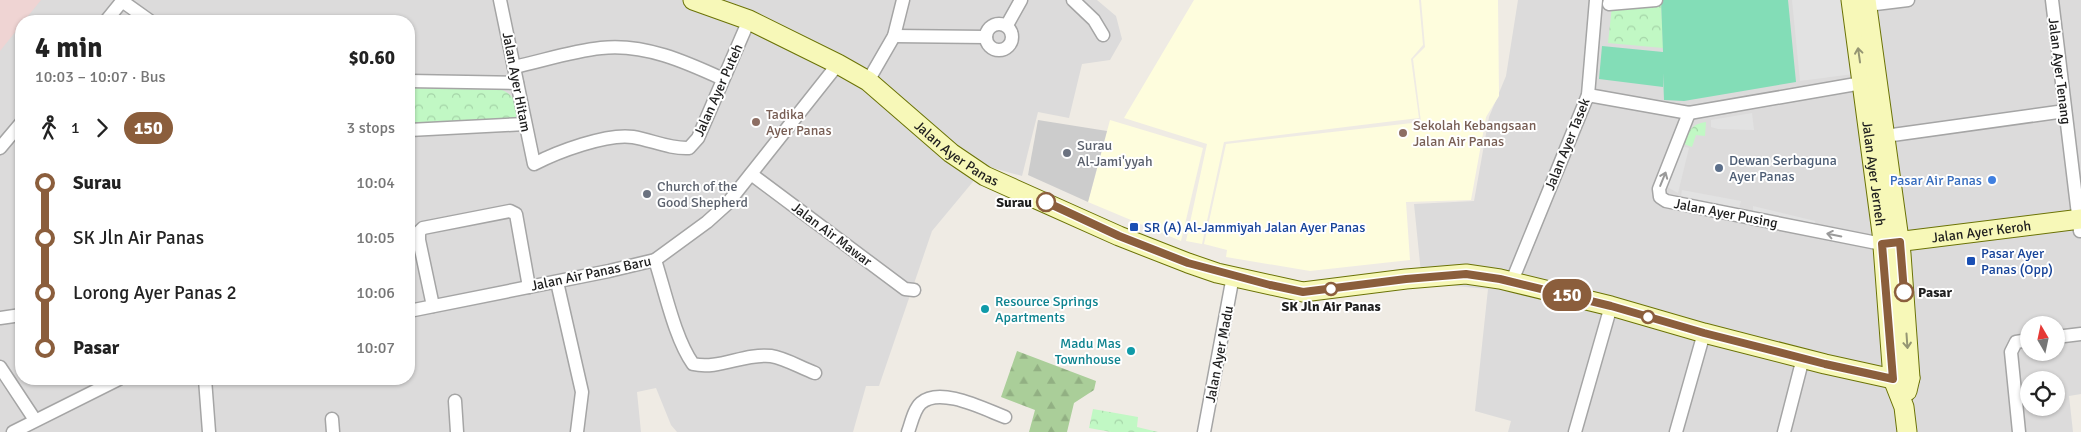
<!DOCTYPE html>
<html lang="en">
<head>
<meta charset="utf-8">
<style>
  :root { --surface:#fff; --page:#f6f6f6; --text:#222; --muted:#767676 }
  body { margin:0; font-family:Signika,sans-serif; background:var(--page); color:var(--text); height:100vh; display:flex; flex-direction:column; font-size:19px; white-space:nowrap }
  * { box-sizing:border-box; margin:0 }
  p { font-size:16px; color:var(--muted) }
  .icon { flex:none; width:28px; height:28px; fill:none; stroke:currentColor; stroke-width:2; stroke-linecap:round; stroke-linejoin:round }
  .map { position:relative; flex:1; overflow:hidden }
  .panel { position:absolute; left:15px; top:15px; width:400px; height:370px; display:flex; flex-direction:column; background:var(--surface); border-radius:20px; box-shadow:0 1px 4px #0004 }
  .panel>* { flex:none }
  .badge { padding:0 10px; border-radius:16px; font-size:18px; line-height:32px }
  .needle { width:32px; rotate:351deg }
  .controls { position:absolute; left:2020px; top:316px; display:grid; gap:10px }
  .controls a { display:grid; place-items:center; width:45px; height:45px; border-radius:50%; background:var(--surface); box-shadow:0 1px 4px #0004; font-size:25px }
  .map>.badge { position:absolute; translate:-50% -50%; box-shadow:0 0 0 2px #fff }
  .legs { display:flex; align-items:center; gap:8px; height:55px; padding:0 20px; font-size:16px }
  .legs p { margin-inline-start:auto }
  .overview { display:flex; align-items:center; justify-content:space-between; height:85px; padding:0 20px }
  h1 { font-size:28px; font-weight:700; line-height:38px }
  ul { padding:0 20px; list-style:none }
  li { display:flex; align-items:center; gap:18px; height:55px; font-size:19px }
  li i { display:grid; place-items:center; width:8px; height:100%; margin:0 6px; background:currentColor }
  li i::after { content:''; width:12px; height:12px; margin:-6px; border:4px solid; border-radius:50%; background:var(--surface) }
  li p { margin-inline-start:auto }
  li:first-child i { background:linear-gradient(#0000 50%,currentColor 0) }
  li:last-child i { background:linear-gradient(currentColor 50%,#0000 0) }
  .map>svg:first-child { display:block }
</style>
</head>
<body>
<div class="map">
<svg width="2081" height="432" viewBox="0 0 2081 432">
  <defs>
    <pattern id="forest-firs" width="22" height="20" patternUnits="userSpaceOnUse" patternTransform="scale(1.25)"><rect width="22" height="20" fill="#aace99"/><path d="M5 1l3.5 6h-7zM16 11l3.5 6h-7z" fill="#92b083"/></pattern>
    <pattern id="park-crowns" width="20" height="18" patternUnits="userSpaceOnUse" patternTransform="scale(1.25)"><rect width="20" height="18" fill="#c1f8c4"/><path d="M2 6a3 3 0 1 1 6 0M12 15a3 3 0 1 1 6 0" fill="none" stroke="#a5d4a8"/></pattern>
  </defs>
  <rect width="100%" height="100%" fill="#efebe4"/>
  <g fill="#dcdbdb" fill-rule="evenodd">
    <path d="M0,0H1097L1116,16L1122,39L1110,60L1082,64L1069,118L1038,112L1022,176L986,166L932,231L879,386H866L853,432H677L671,425L656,388L637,392L641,432H0ZM21,21H409V379H21Z"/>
    <path d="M1518,0H2081V394L2069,396L2073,432H1508L1511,421L1475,411L1488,289L1422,283L1414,204L1474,201L1489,117L1506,76ZM2029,325H2056V352H2029ZM2029,380H2056V408H2029Z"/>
  </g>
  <polygon fill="#efd4d3" points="0,0 41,0 24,21 21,21 21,25 0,51"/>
  <g fill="#fefddd">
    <polygon points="1194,0 1419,0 1423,45 1411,59 1419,118 1224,142 1202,244 1186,241 1207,144 1124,118"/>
    <polygon points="1421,0 1498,0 1499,96 1486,117 1471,200 1406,202 1410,260 1310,271 1226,257 1227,250 1204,244 1226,144 1421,122 1413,59 1425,47"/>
    <polygon points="1110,120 1203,148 1181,241 1088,202"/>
  </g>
  <polygon fill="#ccc" points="1038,120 1107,131 1088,202 1028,175"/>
  <polygon fill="url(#forest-firs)" points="1017,351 1096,381 1094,390 1074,403 1067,432 1029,432 1035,410 1001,397"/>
  <g fill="url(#park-crowns)">
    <polygon points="1661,2 1663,48 1608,43 1612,6"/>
    <path d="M409,88L502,90C514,95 517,103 518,115L514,119L409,125Z"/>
    <path d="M1706,122L1705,136L1696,135L1692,147L1684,144C1688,132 1691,124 1706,122Z"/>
    <polygon points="1093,409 1138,417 1137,427 1158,432 1111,432 1089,428"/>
  </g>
  <polygon fill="#83ddb7" points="1661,0 1788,0 1796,82 1684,101 1664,100 1663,73 1663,87 1599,79 1602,46 1663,52"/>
  <g fill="#e2e2e2">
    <polygon points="1792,0 1843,0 1853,74 1800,81"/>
    <polygon points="1752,113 1754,130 1718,129 1711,127 1711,120"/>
    <polygon points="1682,146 1689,148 1678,193 1667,187"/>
    <polygon points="1682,190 1741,201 1739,208 1681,196"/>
    <polygon points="1753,206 1815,221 1814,225 1753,212"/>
  </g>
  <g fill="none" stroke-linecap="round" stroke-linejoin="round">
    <defs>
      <g id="street">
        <path d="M500,0L534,164C557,152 607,133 633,137C652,140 669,149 689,148L698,138L749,20"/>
        <polyline points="1073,0 1094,20 1103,35"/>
        <polyline points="1610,0 1609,4 1656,0"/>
        <polyline points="2052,0 2080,231"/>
        <polyline points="122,1 150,21"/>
        <polyline points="1859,6 1908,0"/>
        <polyline points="106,21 123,0"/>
        <circle cx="999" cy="37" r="13"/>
        <polyline points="1007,25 1021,0"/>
        <polyline points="894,36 986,37"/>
        <path d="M514,67C542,61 572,51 601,48C644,43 686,62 723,79"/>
        <polyline points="409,81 517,83"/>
        <polyline points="868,81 894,36 903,0"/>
        <polyline points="1588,95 1689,113 1862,83"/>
        <polyline points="1689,113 1659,189 1660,197 1666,201 1882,244"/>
        <polyline points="409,130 525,124"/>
        <polyline points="1878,137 2065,111"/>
        <polyline points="0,148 21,123"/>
        <polyline points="751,174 905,289 914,290"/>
        <path d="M655,260C665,291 675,339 693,364C719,370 744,353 771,356C785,358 801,368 815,373"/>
        <polyline points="1512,281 1588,95 1596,0"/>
        <polyline points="557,282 582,392 577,432"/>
        <polyline points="433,306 419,240 419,232 423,228 510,211 516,214 529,287"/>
        <polyline points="409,311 609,271 655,260 707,222 727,204 838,64"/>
        <polyline points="0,318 21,315"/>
        <polyline points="2056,337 2081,334"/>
        <polyline points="0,367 35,420"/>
        <polyline points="205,379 209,432"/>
        <polyline points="455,401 457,432"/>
        <polyline points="332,419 333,432"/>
        <polyline points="13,432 119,379"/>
        <path d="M908,432C911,424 914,409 921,403C940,386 984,409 1005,417"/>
        <polyline points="1204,432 1233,276"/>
        <polyline points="1575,432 1611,306"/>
        <polyline points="1676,432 1704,333"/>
        <polyline points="1784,432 1803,358"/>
        <polyline points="2019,432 2011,352 2016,342 2029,340"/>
      </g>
      <g id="secondary">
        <path id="s1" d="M693,0L749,20L838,64L868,81L951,153L985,176L1119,236L1188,263L1217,273L1303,292L1406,279L1466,274L1500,279L1611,306L1704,333L1825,364L1893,379L1910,378"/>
        <path id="s2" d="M1851,0L1882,233L1893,379L1904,407L1907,432"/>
        <polyline points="1866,0 1901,254 1910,378 1907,391"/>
        <path id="s3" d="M1888,243L2081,219"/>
      </g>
    </defs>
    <use href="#street" stroke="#a5a5a5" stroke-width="15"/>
    <use href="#secondary" stroke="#6b7306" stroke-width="21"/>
    <use href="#street" stroke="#fff" stroke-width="12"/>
    <use href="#secondary" stroke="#f7f8b8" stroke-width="19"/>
  </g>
  <defs><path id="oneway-shaft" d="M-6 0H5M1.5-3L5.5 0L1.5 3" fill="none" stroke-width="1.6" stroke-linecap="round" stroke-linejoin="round" transform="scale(1.25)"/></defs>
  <g stroke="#959673">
    <use href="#oneway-shaft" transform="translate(1859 55) rotate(-98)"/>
    <use href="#oneway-shaft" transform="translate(1907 341) rotate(86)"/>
  </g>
  <g stroke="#9a9a9a">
    <use href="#oneway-shaft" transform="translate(1663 179) rotate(-68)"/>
    <use href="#oneway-shaft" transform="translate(1834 235) rotate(-169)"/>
  </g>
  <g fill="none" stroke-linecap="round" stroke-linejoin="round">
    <defs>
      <polyline id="line-1" points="1046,202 1119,236 1188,263 1270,285 1303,292 1406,279 1466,274 1500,279 1611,306 1704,333 1825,364 1893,379 1882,244 1900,242 1904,292"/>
    </defs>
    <use href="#line-1" stroke="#fff" stroke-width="11"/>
    <use href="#line-1" stroke="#8b5e3c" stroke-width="8"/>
  </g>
  <g fill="#8d6e63" stroke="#fff" stroke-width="2">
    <circle cx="756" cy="122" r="5"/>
    <circle cx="1403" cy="133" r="5"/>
  </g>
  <g fill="#6b7280" stroke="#fff" stroke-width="2">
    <circle cx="1067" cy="153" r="5"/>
    <circle cx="647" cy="194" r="5"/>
  </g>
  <circle fill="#5c6f8a" stroke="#fff" stroke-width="2" cx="1719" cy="168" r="5"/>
  <circle fill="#3f7fe0" stroke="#fff" stroke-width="2" cx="1992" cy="180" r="5"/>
  <g fill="#fff" stroke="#8b5e3c" stroke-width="2.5">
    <circle cx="1046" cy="202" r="9"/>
    <circle cx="1331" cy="289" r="6"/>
    <circle cx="1904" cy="292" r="9"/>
    <circle cx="1648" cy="317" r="6"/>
  </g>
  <g fill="#1a4fb4" stroke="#fff" stroke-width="2">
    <rect x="1129" y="222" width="10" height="10" rx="2.5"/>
    <rect x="1966" y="256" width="10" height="10" rx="2.5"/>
  </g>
  <g fill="#0f9aa8" stroke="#fff" stroke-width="2">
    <circle cx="985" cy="309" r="5"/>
    <circle cx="1131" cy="351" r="5"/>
  </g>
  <g text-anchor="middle" stroke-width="4" stroke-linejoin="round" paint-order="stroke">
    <g font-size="14" fill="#1e1e1e" stroke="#fff">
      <text transform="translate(2060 71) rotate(83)" y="5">Jalan Ayer Tenang</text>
      <text transform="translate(517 82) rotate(79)" y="5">Jalan Ayer Hitam</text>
      <text transform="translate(718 90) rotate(-66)" y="5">Jalan Ayer Puteh</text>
      <text transform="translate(1567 144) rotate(-68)" y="5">Jalan Ayer Tasek</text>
      <text dy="5" stroke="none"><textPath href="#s1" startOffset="308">Jalan Ayer Panas</textPath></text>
      <text dy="5" stroke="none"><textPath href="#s2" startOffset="175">Jalan Ayer Jerneh</textPath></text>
      <text transform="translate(1726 213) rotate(11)" y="5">Jalan Ayer Pusing</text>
      <text dy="5" stroke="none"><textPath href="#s3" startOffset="94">Jalan Ayer Keroh</textPath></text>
      <text transform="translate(832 234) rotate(37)" y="5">Jalan Air Mawar</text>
      <text transform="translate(591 273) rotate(-12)" y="5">Jalan Air Panas Baru</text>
      <text transform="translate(1219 354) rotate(-79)" y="5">Jalan Ayer Madu</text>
    </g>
    <g font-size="14" fill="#785e54" stroke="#fff" text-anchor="start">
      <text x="766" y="119">Tadika<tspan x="766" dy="16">Ayer Panas</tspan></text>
      <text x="1413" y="130">Sekolah Kebangsaan<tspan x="1413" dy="16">Jalan Air Panas</tspan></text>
    </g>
    <g font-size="14" fill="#5b616d" stroke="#fff" text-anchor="start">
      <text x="1077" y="150">Surau<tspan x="1077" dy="16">Al-Jami'yyah</tspan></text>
      <text x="657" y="191">Church of the<tspan x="657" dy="16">Good Shepherd</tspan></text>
    </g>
    <g font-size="14" fill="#4e5e75" stroke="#fff" text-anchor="start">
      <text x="1729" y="165">Dewan Serbaguna<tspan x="1729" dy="16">Ayer Panas</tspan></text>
    </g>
    <g font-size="14" fill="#366cbe" stroke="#fff" text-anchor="end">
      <text x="1982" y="185">Pasar Air Panas</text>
    </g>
    <g font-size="14" font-weight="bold" fill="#1e1e1e" stroke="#fff" text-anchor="end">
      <text x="1032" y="207">Surau</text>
      <text x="1918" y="297" text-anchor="start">Pasar</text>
      <text x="1331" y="311" text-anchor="middle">SK Jln Air Panas</text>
    </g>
    <g font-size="14" fill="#164399" stroke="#fff" text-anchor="start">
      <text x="1144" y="232">SR (A) Al-Jammiyah Jalan Ayer Panas</text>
      <text x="1981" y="258">Pasar Ayer<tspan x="1981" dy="16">Panas (Opp)</tspan></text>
    </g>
    <g font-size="14" fill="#0d838f" stroke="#fff" text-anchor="start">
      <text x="995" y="306">Resource Springs<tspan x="995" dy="16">Apartments</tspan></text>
      <text x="1121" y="348" text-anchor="end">Madu Mas<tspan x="1121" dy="16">Townhouse</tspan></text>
    </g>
  </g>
</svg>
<div class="controls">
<a><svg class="needle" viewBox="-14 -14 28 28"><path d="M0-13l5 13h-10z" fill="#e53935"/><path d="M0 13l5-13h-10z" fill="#767676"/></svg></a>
<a><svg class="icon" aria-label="locate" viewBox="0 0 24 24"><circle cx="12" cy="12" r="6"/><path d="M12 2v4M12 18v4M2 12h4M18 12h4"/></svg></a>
</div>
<b class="badge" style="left:1567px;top:295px;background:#8b5e3c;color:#fff">150</b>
<section class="panel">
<div class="overview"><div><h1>4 min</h1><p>10:03 – 10:07 · Bus</p></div><b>$0.60</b></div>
<div class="legs"><svg class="icon" aria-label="walk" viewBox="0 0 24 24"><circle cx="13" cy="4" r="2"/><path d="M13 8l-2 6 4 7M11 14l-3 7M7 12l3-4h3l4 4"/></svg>1<svg class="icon" aria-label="forward" viewBox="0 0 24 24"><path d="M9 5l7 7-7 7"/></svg><b class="badge" style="background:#8b5e3c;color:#fff">150</b><p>3 stops</p></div>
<ul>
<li><i style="color:#8b5e3c"></i><b>Surau</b><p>10:04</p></li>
<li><i style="color:#8b5e3c"></i><span>SK Jln Air Panas</span><p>10:05</p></li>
<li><i style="color:#8b5e3c"></i><span>Lorong Ayer Panas 2</span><p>10:06</p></li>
<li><i style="color:#8b5e3c"></i><b>Pasar</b><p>10:07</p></li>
</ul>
</section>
</div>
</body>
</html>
